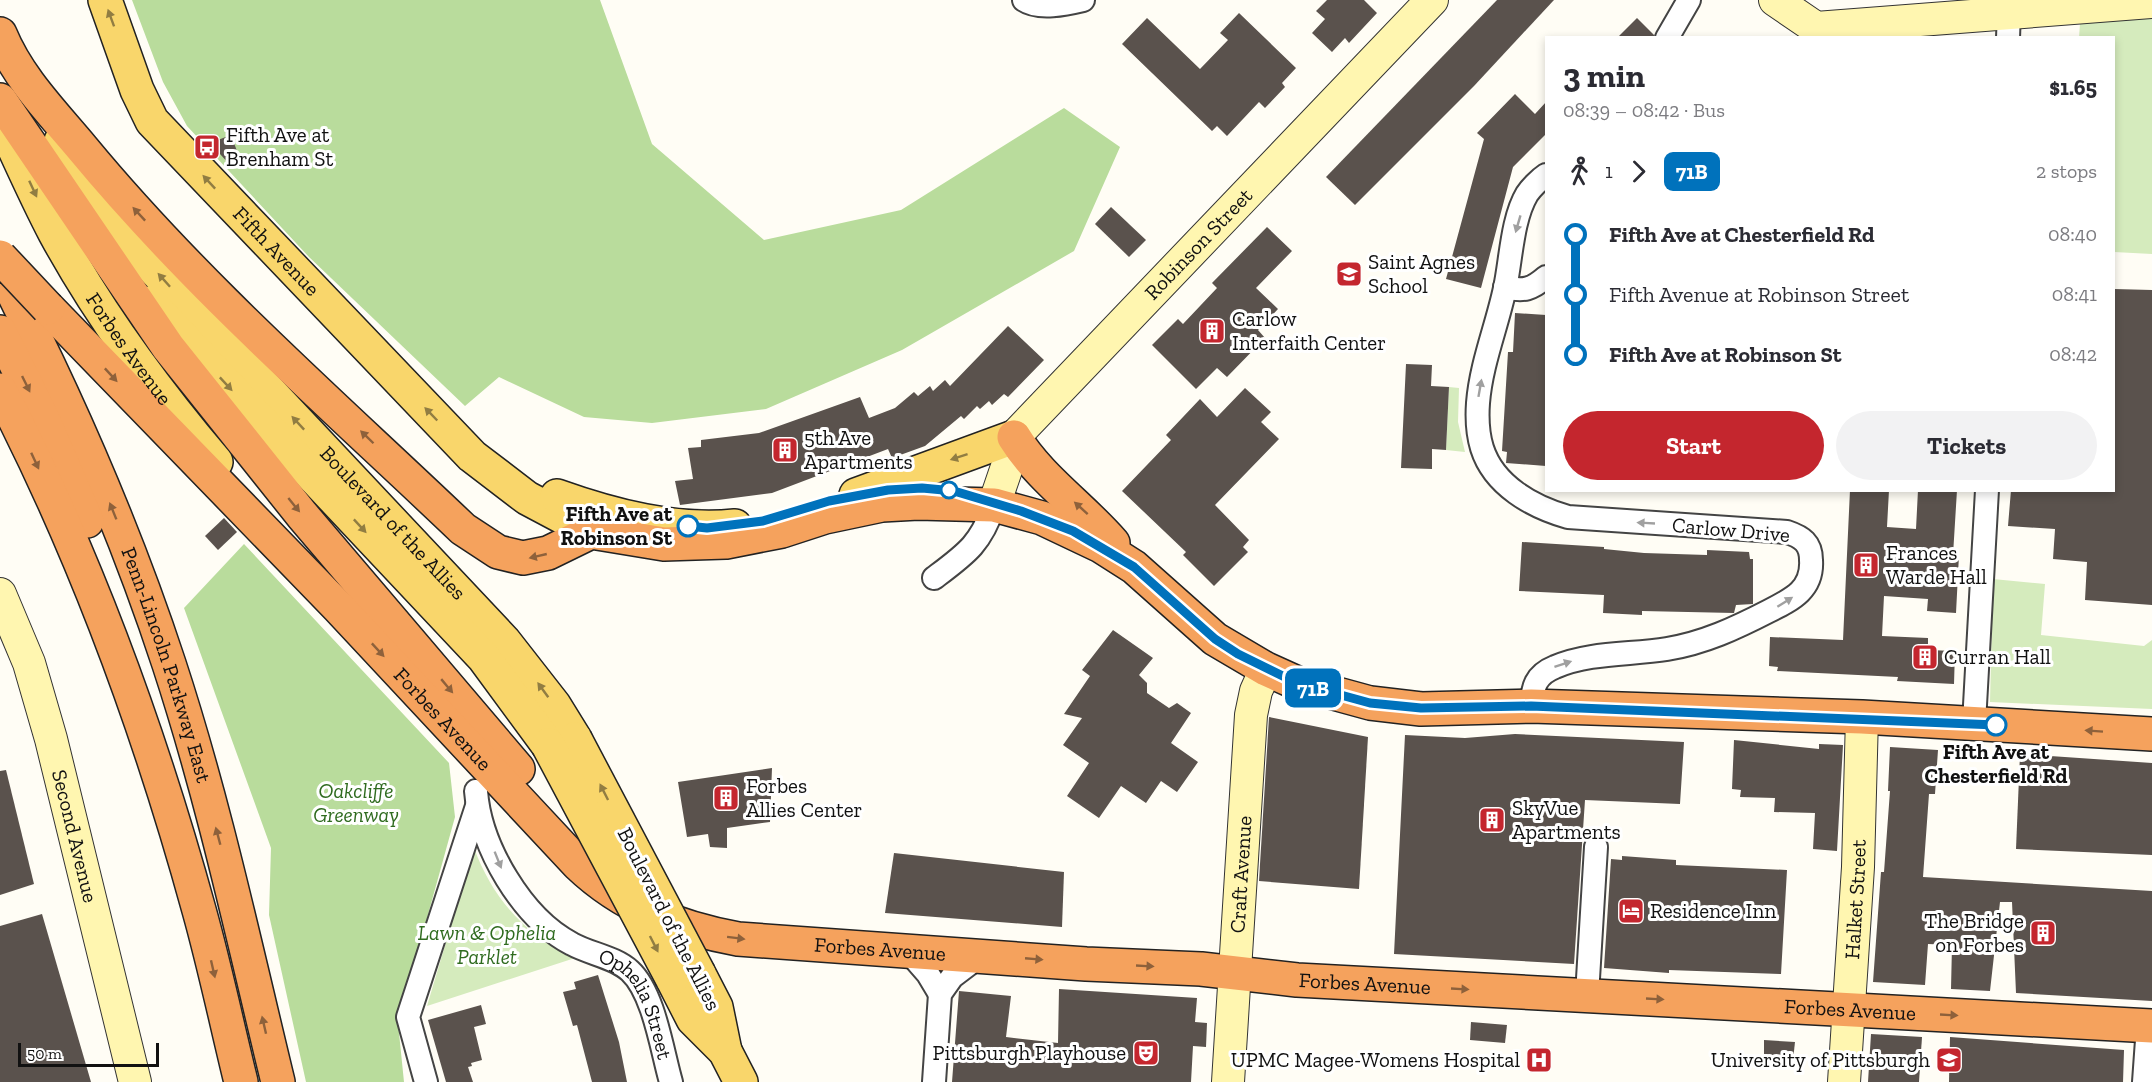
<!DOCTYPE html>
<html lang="en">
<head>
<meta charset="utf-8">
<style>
  :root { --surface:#fff; --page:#f2f2f3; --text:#2b2b33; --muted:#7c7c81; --accent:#c4262e }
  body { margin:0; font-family:"Zilla Slab",serif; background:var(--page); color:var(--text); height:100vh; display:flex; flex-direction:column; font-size:22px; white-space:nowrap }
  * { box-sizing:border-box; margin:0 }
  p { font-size:20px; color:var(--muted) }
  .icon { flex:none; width:33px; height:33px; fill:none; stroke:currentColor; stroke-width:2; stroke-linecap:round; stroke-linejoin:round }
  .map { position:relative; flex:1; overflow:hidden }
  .panel { position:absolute; left:1545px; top:36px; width:570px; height:456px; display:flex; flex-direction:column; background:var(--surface); border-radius:0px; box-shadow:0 3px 9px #0003 }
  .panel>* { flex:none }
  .badge { padding:0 12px; border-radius:9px; font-size:21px; line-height:39px }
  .scale { position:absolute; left:18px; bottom:15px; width:141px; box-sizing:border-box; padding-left:6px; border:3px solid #111; border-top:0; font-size:16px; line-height:21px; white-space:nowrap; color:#111; -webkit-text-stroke:4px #fff; paint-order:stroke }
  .map>.badge { position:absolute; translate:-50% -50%; box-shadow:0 0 0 3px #fff }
  .legs { display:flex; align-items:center; gap:9px; height:66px; padding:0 18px; font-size:20px }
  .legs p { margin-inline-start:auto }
  .head { display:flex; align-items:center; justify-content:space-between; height:102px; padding:0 18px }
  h1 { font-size:33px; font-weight:700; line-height:45px }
  .button { display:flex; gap:12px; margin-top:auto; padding:12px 18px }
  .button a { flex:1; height:69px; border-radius:36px; background:var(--accent); color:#fff; font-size:24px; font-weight:700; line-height:69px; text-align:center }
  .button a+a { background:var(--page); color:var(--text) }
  ul { padding:0 18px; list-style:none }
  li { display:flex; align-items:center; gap:21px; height:60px; font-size:22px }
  li i { display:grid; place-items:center; width:9px; height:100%; margin:0 8px; background:currentColor }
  li i::after { content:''; width:15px; height:15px; margin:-8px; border:4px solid; border-radius:50%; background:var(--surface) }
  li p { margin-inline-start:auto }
  li:first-child i { background:linear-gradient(#0000 50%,currentColor 0) }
  li:last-child i { background:linear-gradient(currentColor 50%,#0000 0) }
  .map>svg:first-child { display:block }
</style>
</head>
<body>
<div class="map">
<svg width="2152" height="1082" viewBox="0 0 2152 1082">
  <rect width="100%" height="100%" fill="#fffdf5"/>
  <g fill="#d5ebbd">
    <polygon points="2152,17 2152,254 2114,252 2114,38 2079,38 2080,23"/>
    <polygon points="1449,387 1459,388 1458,422 1465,452 1446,450"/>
    <polygon points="1993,579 2045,584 2041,635 2144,646 2152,640 2152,709 1990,702"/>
    <path d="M474,848C493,899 525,935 575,958L427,1006Z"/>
  </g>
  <g fill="#b9dc9c">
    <polygon points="132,0 600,0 652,144 764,240 901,210 1064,108 1120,147 1074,251 902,350 766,409 652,423 584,417 499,377 465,406 309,257 187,126 163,82"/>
    <polygon points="244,544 449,763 455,817 398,1023 404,1082 306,1082 269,915 271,848 184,608"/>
  </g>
  <g fill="#5a524d">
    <polygon points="1327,0 1364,0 1377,13 1349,43 1345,38 1332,52 1312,33 1325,19 1316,11"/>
    <polygon points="1497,0 1554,0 1474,86 1355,205 1326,177"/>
    <polygon points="1239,13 1296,68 1282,83 1285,87 1265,108 1259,102 1227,136 1217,126 1212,131 1122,44 1147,18 1200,69 1228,40 1220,33"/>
    <polygon points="1637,18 1654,35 1654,38 1617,38"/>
    <polygon points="1515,94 1535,114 1546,102 1546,134 1513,167 1481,288 1446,279 1484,139 1477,133"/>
    <polygon points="231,135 237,151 230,165 210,143"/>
    <polygon points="1111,207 1146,240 1129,257 1095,224"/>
    <polygon points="1267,227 1292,251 1256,288 1278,309 1258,330 1265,338 1227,377 1217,368 1196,389 1152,345 1178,319 1183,324 1217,288 1212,283"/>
    <polygon points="2114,289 2152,290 2152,605 2085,600 2087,562 2053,559 2055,529 2008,526 2011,490 2114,490"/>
    <polygon points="1515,313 1546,315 1546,466 1506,463 1507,452 1502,451 1508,352 1513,352"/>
    <polygon points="1008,326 1044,360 1008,397 1004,394 992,405 989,401 980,409 977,406 964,419 961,416 925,446 892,458 888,449 772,493 680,505 675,481 693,479 688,448 701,447 701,440 759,433 860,397 869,418 895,408 914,392 918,396 930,386 933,391 945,380 950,386"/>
    <polygon points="1406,364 1432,365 1431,386 1449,387 1446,450 1432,449 1432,469 1401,468"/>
    <polygon points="1245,388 1271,412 1261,422 1279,439 1215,505 1249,540 1243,547 1248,552 1214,586 1183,555 1186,552 1122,491 1171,440 1166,435 1200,399 1217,417"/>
    <polygon points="1850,490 1889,490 1887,527 1916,529 1918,490 1957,490 1953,555 1959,555 1956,613 1927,611 1928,599 1884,596 1882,636 1928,638 1928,650 1955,651 1954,684 1897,681 1898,677 1777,671 1778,667 1769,666 1770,637 1843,640"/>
    <polygon points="224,518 237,532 218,550 205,536"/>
    <polygon points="1522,542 1604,547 1604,549 1644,553 1707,555 1707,550 1749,552 1750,559 1753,559 1753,604 1736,605 1734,613 1642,611 1642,615 1603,613 1604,595 1519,591"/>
    <polygon points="1113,630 1153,658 1139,675 1147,683 1147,693 1169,708 1177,703 1191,713 1171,743 1198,762 1177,792 1161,781 1146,803 1121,786 1099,818 1067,796 1089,763 1063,745 1082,718 1064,714 1090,676 1082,670"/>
    <polygon points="1269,717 1368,737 1359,889 1259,881"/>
    <polygon points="1515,734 1684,742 1680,804 1585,800 1574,964 1394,954 1405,735 1465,738"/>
    <polygon points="1734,740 1819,749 1819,744 1843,745 1837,851 1813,849 1815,813 1774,812 1775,798 1740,797 1741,790 1732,789"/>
    <polygon points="1890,747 1938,750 1935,794 1929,794 1923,877 2152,891 2152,1001 2016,993 2012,902 2000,902 1990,991 1951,989 1952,945 1928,944 1925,985 1873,982 1881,872 1884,872 1890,791 1888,791"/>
    <polygon points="2020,754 2152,763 2152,855 2016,849"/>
    <polygon points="772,768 770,822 727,828 727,848 710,847 708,834 687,837 678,782"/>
    <polygon points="6,770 34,884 0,895 0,771"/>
    <polygon points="894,853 1064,872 1062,927 885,913"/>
    <polygon points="1622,856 1676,860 1676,865 1787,870 1781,974 1669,970 1669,973 1604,968 1611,859 1622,860"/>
    <polygon points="42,914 91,1082 0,1082 0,926"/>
    <polygon points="598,975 619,1042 627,1082 592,1082 577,1025 573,1026 563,992 576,989 574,982"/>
    <polygon points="1059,989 1197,998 1195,1022 1207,1023 1206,1047 1193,1046 1191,1082 952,1082 959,991 1011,996 1006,1037 1058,1043"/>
    <polygon points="481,1005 486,1024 474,1027 482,1060 471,1063 472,1066 468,1067 473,1082 446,1082 428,1020"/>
    <polygon points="1471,1022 1507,1025 1505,1043 1470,1040"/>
    <polygon points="1871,1034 1922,1037 1919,1082 1868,1082"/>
    <polygon points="1950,1037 2124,1050 2123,1082 1949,1082"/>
    <polygon points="1764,1040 1795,1042 1793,1060 1764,1059"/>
  </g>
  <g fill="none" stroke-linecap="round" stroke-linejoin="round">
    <defs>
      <g id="street">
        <path d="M1024,0C1039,10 1066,4 1083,0"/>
        <polyline points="1667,38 1689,0"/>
        <polyline points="2008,38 2009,11"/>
        <path d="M1505,287C1524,292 1532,289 1546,277"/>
        <path d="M934,578C966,554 981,544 994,505"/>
        <path d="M1531,706C1533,687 1535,675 1555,667C1590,652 1630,655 1667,649C1704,643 1736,628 1769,611C1793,599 1813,589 1811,560C1811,543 1802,537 1787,532L1568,517C1533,507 1494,486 1482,448C1478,435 1477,417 1478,403C1481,364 1497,326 1505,288C1511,260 1512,219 1527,194C1531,188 1540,179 1546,175"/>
        <polyline points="1974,723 1987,490"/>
        <path id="s1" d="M476,791C480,846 522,918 572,944C590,954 615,957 630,971C654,993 662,1051 671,1082"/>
        <polyline points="908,951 928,974 940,994"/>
        <polyline points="1587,995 1596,847"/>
        <polyline points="426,1082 408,1017 477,806"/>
        <polyline points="934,1082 940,994 952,977 981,955"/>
        <polyline points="2144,1082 2148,1026"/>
      </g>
      <g id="secondary">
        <polyline points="1775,0 1816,28 2152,2"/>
        <path id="s2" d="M994,505L1011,455L1014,437L1432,0"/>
        <path id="s3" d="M0,594L29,663L51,739L135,1082"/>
        <path id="s4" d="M1228,1082L1251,715L1256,691L1266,669"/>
        <path id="s5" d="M1844,1082L1858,867L1862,717"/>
      </g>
      <g id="primary">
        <path id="s6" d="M105,0L137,90L152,121L472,456L527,498L591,532"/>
        <path id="s7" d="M0,117C18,156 35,195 55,233C100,316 155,390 216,462"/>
        <path id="s8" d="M61,141L112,215L153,268L504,641L554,705L575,739"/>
        <polyline points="150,303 484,658 548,745"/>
        <polyline points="856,495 1014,437"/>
        <path d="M557,496C613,516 675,532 735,526"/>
        <polyline points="699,974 716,1007 725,1051"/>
        <polyline points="672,978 693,1019 725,1051 741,1082"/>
      </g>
      <g id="highway">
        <path d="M0,34C18,78 52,112 82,148C196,286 333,405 463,529L498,552L523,558L548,553L591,532L664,544L726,542L782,531L825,517L882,505L918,503L994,505L1042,518L1101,546L1134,567L1215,639L1266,669L1297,683L1370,703L1421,709L1531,706L1862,717L2152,734"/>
        <polyline points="0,100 168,347 302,515 518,769"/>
        <path id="s9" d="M0,267C66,395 124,527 169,664C214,801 244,942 278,1082"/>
        <path id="s10" d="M48,308L338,607L578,864C623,907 678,928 738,939L1086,964L1201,969L1297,980L2152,1026"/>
        <polyline points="0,332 43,419 87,521"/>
        <path d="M0,390C85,554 150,732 199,910C215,967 227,1025 241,1082"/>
        <path d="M1014,437C1040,479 1081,506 1113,543"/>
      </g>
    </defs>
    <use href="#street" stroke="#444" stroke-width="26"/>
    <use href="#secondary" stroke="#333" stroke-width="34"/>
    <use href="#primary" stroke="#222" stroke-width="36"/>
    <use href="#highway" stroke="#222" stroke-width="36"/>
    <use href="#street" stroke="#fff" stroke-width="22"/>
    <use href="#secondary" stroke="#fff6b0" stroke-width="32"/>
    <use href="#primary" stroke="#f9d66b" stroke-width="33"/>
    <use href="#highway" stroke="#f5a25d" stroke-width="33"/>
    <defs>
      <g id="primary-bridge">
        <polyline points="575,739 699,974"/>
        <polyline points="548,745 672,978"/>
      </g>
      <polyline id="highway-bridge" points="0,257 48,308"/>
    </defs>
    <use href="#primary-bridge" stroke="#222" stroke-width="36" stroke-linecap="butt"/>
    <use href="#highway-bridge" stroke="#222" stroke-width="36" stroke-linecap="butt"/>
    <use href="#primary-bridge" stroke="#f9d66b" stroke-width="33"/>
    <use href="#highway-bridge" stroke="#f5a25d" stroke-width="33"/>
  </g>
  <defs><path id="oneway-solid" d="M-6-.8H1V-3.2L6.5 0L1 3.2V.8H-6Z" transform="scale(1.5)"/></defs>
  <g fill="#917d42">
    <use href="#oneway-solid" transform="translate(111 18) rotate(-110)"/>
    <use href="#oneway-solid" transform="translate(209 182) rotate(-133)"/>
    <use href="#oneway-solid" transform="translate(33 189) rotate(65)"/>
    <use href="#oneway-solid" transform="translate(164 280) rotate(-132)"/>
    <use href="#oneway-solid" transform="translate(226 384) rotate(47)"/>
    <use href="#oneway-solid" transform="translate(431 414) rotate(-134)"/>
    <use href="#oneway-solid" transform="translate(298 423) rotate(-133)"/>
    <use href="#oneway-solid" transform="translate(959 457) rotate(162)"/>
    <use href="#oneway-solid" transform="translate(360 526) rotate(47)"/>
    <use href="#oneway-solid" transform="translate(543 690) rotate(-126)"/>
    <use href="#oneway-solid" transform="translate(604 792) rotate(-117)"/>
    <use href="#oneway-solid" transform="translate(654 944) rotate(63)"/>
  </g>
  <g fill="#8e613b">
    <use href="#oneway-solid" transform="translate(139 214) rotate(-133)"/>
    <use href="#oneway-solid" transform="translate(111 375) rotate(47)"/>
    <use href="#oneway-solid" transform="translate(26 384) rotate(64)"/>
    <use href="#oneway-solid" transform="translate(367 437) rotate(-136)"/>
    <use href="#oneway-solid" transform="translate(35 461) rotate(65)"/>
    <use href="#oneway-solid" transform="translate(294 505) rotate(51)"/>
    <use href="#oneway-solid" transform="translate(1081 508) rotate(-138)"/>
    <use href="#oneway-solid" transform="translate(113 511) rotate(-112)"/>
    <use href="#oneway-solid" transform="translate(538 556) rotate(167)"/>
    <use href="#oneway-solid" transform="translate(378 650) rotate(47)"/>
    <use href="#oneway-solid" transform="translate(447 686) rotate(50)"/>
    <use href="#oneway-solid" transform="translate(2094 731) rotate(-176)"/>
    <use href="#oneway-solid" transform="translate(218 836) rotate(-105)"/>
    <use href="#oneway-solid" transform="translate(736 938) rotate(7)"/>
    <use href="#oneway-solid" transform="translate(1034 959) rotate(5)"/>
    <use href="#oneway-solid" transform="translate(1145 966) rotate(3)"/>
    <use href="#oneway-solid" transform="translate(213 969) rotate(77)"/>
    <use href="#oneway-solid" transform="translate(1460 989) rotate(3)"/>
    <use href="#oneway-solid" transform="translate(1655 999) rotate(3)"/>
    <use href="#oneway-solid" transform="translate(1949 1015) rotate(3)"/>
    <use href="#oneway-solid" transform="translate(264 1025) rotate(-103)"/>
  </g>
  <g fill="#a0a0a0">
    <use href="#oneway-solid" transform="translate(1518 224) rotate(106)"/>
    <use href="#oneway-solid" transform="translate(1480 388) rotate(-80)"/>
    <use href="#oneway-solid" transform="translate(1646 523) rotate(-177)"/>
    <use href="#oneway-solid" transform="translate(1785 602) rotate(-32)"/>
    <use href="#oneway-solid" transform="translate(1563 664) rotate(-18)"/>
    <use href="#oneway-solid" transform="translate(498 860) rotate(68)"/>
  </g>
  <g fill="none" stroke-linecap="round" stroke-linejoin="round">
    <defs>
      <polyline id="line-1" points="688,526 707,528 763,521 829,501 888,490 922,488 954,491 1021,511 1073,531 1134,567 1215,639 1238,654 1297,683 1370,703 1421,708 1531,706 1996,725"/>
    </defs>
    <use href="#line-1" stroke="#fff" stroke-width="14"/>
    <use href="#line-1" stroke="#0072bc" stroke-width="9"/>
  </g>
  <defs>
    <symbol id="bus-square" viewBox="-11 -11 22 22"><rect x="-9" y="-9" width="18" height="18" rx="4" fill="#c4262e" stroke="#fff"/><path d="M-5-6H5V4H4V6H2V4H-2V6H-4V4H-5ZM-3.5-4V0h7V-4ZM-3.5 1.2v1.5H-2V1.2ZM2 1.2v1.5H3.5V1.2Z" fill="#fff"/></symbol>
    <symbol id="school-square" viewBox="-11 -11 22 22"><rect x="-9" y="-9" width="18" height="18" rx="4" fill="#c4262e" stroke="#fff"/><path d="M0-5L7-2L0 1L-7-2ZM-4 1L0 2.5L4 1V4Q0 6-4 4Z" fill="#fff"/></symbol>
    <symbol id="building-square" viewBox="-11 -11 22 22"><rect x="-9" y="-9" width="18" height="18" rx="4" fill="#c4262e" stroke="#fff"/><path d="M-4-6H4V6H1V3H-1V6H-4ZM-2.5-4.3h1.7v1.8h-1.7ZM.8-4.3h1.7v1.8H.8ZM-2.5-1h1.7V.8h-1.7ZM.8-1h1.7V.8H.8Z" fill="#fff"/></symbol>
    <symbol id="hotel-square" viewBox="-11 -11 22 22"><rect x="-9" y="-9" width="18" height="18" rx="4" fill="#c4262e" stroke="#fff"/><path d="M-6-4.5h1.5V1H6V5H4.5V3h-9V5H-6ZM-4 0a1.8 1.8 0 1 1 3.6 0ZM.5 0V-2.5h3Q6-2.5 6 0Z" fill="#fff"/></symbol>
    <symbol id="theatre-square" viewBox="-11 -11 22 22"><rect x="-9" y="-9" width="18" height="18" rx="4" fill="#c4262e" stroke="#fff"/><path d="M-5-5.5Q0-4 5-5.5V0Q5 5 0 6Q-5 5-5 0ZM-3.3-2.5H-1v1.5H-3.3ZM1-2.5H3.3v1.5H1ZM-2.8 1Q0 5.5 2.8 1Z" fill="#fff"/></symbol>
    <symbol id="hospital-square" viewBox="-11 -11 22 22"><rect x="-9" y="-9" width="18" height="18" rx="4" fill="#c4262e" stroke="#fff"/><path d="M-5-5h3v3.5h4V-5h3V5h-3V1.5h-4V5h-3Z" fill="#fff"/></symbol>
    <symbol id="university-square" viewBox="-11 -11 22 22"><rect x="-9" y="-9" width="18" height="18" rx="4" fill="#c4262e" stroke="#fff"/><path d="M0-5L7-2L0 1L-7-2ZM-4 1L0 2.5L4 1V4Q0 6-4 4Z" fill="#fff"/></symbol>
  </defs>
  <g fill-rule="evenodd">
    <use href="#bus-square" x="192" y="132" width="30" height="30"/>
    <use href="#school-square" x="1334" y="259" width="30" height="30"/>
    <use href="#building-square" x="1197" y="316" width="30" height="30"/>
    <use href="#building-square" x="770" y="435" width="30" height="30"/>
    <use href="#building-square" x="1851" y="550" width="30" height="30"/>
    <use href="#building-square" x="1910" y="642" width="30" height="30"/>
    <use href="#building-square" x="711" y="783" width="30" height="30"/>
    <use href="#building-square" x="1477" y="805" width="30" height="30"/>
    <use href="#hotel-square" x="1616" y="896" width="30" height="30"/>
    <use href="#building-square" x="2028" y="918" width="30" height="30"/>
    <use href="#theatre-square" x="1131" y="1038" width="30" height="30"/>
    <use href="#hospital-square" x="1524" y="1045" width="30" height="30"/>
    <use href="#university-square" x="1934" y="1045" width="30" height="30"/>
  </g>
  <g fill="#fff" stroke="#0072bc" stroke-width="3">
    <circle cx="949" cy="490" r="8"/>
    <circle cx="688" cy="526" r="10"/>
    <circle cx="1996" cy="725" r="10"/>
  </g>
  <g text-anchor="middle" stroke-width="6" stroke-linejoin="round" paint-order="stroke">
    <g font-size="21" fill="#111" stroke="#fff" text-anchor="start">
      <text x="226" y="142">Fifth Ave at<tspan x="226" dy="24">Brenham St</tspan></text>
      <text x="1368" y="269">Saint Agnes<tspan x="1368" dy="24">School</tspan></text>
      <text x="1232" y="326">Carlow<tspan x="1232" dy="24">Interfaith Center</tspan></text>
      <text x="804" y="445">5th Ave<tspan x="804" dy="24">Apartments</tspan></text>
      <text x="1886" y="560">Frances<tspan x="1886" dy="24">Warde Hall</tspan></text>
      <text x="1944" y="664">Curran Hall</text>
      <text x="746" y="793">Forbes<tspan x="746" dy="24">Allies Center</tspan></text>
      <text x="1512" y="815">SkyVue<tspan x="1512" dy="24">Apartments</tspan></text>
      <text x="1650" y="918">Residence Inn</text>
      <text x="2024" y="928" text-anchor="end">The Bridge<tspan x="2024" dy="24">on Forbes</tspan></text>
      <text x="1126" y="1060" text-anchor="end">Pittsburgh Playhouse</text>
      <text x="1520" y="1067" text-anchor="end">UPMC Magee-Womens Hospital</text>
      <text x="1930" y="1067" text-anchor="end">University of Pittsburgh</text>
    </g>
    <g font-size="21" fill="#111" stroke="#fff">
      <text dy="7" stroke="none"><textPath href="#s2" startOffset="338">Robinson Street</textPath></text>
      <text dy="7" stroke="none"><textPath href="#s6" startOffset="310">Fifth Avenue</textPath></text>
      <text dy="7" stroke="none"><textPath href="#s7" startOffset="266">Forbes Avenue</textPath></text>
      <text dy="7" stroke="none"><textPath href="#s8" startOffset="507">Boulevard of the Allies</textPath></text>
      <text transform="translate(1731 530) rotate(5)" y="7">Carlow Drive</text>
      <text dy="7" stroke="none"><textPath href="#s9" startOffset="432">Penn-Lincoln Parkway East</textPath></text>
      <text dy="7" stroke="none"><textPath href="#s10" startOffset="570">Forbes Avenue</textPath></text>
      <text dy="7" stroke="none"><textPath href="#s3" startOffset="254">Second Avenue</textPath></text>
      <text dy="7" stroke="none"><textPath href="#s4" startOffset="208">Craft Avenue</textPath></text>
      <text dy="7" stroke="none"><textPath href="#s5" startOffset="183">Halket Street</textPath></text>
      <text transform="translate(669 919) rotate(63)" y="7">Boulevard of the Allies</text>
      <text dy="7" stroke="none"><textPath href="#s10" startOffset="1090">Forbes Avenue</textPath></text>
      <text dy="7" stroke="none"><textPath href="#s10" startOffset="1576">Forbes Avenue</textPath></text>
      <text dy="7" stroke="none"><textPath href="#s10" startOffset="2062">Forbes Avenue</textPath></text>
      <text dy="7" stroke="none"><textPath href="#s1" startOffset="282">Ophelia Street</textPath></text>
    </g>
    <g font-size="21" font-weight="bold" fill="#111" stroke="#fff" text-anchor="end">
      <text x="672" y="521">Fifth Ave at<tspan x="672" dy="24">Robinson St</tspan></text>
      <text x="1996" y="759" text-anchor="middle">Fifth Ave at<tspan x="1996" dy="24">Chesterfield Rd</tspan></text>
    </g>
    <g font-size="21" font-style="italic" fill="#2f6b1f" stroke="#fff">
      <text x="356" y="798">Oakcliffe<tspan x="356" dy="24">Greenway</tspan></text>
      <text x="487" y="940">Lawn &amp; Ophelia<tspan x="487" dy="24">Parklet</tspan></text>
    </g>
  </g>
</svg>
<div class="scale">50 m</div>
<b class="badge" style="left:1313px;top:688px;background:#0072bc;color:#fff">71B</b>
<section class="panel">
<div class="head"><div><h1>3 min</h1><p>08:39 – 08:42 · Bus</p></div><b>$1.65</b></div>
<div class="legs"><svg class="icon" aria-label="walk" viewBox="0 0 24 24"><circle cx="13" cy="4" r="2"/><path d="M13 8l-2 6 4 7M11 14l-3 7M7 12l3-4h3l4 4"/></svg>1<svg class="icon" aria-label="forward" viewBox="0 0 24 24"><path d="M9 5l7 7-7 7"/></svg><b class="badge" style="background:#0072bc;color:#fff">71B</b><p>2 stops</p></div>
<ul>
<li><i style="color:#0072bc"></i><b>Fifth Ave at Chesterfield Rd</b><p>08:40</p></li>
<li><i style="color:#0072bc"></i><span>Fifth Avenue at Robinson Street</span><p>08:41</p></li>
<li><i style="color:#0072bc"></i><b>Fifth Ave at Robinson St</b><p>08:42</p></li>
</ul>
<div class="button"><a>Start</a><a>Tickets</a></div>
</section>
</div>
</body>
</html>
